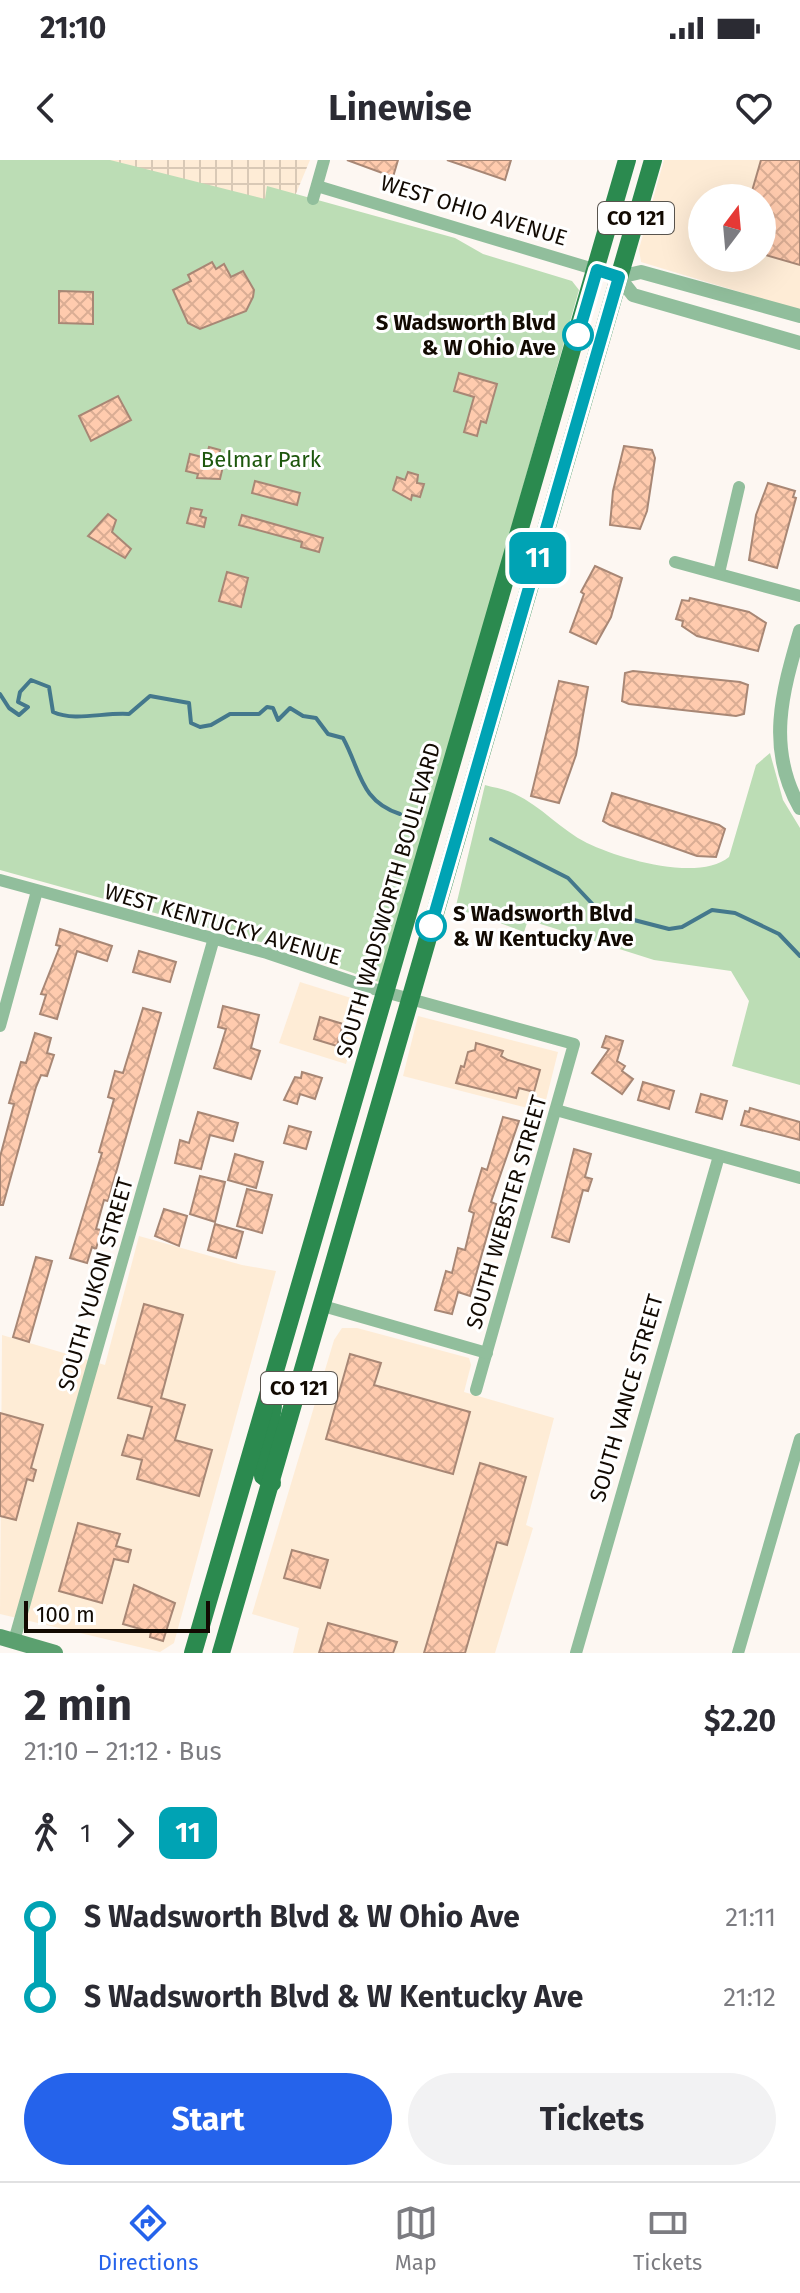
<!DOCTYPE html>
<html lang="en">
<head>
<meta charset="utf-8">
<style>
  :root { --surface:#fff; --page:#f2f2f3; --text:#2b2b33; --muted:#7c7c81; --line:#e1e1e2; --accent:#2563eb }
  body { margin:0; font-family:"Fira Sans",sans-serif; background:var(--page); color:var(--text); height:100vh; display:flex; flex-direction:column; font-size:30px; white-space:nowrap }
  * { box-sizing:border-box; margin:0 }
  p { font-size:26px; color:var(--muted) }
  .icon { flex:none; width:44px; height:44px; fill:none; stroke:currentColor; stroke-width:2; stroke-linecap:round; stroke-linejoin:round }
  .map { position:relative; height:1493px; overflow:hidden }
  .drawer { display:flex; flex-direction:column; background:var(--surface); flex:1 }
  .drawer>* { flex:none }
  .badge { padding:0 16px; border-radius:12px; font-size:28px; line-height:52px }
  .needle { width:52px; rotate:16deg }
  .buttons { position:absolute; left:688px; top:24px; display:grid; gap:16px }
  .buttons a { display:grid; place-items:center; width:88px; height:88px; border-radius:50%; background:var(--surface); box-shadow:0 8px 32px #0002; font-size:40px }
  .scale { position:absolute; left:24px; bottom:20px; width:186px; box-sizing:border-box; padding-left:8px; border:4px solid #120a02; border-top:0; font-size:22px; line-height:28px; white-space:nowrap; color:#120a02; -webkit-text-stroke:6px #fff; paint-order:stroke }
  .map>.badge { position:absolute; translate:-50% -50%; box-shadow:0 0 0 4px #fff }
  .legs { display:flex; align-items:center; gap:12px; height:88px; padding:0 24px; font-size:26px }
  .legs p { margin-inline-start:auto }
  .summary { display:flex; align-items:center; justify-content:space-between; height:136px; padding:0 24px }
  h1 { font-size:44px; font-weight:700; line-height:60px }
  .cta { display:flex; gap:16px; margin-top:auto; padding:16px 24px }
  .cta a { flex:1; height:92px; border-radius:48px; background:var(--accent); color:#fff; font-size:32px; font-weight:700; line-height:92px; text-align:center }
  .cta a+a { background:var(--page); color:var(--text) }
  ul { padding:0 24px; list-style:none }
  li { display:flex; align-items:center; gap:28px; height:80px; font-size:30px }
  li i { display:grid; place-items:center; width:12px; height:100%; margin:0 10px; background:currentColor }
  li i::after { content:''; width:20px; height:20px; margin:-10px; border:6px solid; border-radius:50%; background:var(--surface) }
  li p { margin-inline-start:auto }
  li:first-child i { background:linear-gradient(#0000 50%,currentColor 0) }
  li:last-child i { background:linear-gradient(currentColor 50%,#0000 0) }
  .status { display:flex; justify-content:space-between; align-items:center; height:56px; padding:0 40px; background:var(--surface); direction:ltr }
  .status svg { height:22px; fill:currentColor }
  header { display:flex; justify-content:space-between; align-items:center; height:104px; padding:0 24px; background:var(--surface); font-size:36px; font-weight:700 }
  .dock { display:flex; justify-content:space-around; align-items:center; height:112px; border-top:2px solid var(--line); background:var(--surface); font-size:22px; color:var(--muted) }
  .dock a { display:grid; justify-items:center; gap:4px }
  .dock .selected { color:var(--accent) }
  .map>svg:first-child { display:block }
</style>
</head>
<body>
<div class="status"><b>21:10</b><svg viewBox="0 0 49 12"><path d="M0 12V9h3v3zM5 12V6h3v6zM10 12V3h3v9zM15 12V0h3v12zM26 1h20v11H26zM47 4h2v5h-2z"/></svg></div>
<header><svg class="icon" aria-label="back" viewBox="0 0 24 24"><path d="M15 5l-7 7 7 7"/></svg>Linewise<svg class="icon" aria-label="heart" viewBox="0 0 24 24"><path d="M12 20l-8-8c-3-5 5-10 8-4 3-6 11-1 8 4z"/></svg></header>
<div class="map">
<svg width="800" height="1493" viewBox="0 0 800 1493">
  <defs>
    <pattern id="industrial-grid" width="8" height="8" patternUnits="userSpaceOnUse" patternTransform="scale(2)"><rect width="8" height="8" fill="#feecd6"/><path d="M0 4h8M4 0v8" fill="none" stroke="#d9c9b6"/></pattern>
    <pattern id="building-cross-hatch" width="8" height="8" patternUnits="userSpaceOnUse" patternTransform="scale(2)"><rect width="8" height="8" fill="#ffcbae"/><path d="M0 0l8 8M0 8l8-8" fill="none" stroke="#daad94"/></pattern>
  </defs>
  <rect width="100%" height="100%" fill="#fdf7f2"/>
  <g fill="#feecd6" fill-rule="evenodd">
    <path d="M664,0H800V150L641,102L639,89ZM702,38H762V98H702Z"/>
    <polygon points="300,822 364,842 346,904 279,883"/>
    <polygon points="418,856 558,892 543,952 403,916"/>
    <polygon points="139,1076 242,1105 276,1111 174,1483 160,1492 0,1454 2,1175 105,1205"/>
    <polygon points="342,1168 357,1168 469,1198 471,1205 464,1232 554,1258 526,1365 533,1368 495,1493 293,1493 299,1468 252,1454 334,1180"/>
  </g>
  <polygon fill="url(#industrial-grid)" points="88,0 310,0 290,48"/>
  <g fill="#bcddb5">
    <polygon points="0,0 110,0 265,39 267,26 455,78 483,94 572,121 579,130 382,823 278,787 0,710"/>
    <path d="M770,593L783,640L800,668V925L732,906L749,841L731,811L654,800L528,760L524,772L471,752L454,754L485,625C495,628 506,629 515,634C541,646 561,670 587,683C620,699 699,722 729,697L756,605Z"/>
  </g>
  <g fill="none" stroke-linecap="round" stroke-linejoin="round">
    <g stroke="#44788c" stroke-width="4">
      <path d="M0,534L9,548L19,555L28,547L18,542L20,532L31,520L49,527L53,552C75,562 104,552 129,554L150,536L189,543L191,563L200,567L211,565L230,554H259L267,547L273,548L278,560L290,548L303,556L316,558L328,574L343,578C361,611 360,641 400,654"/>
      <polyline points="491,679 568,718 599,751 669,769 682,767 712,750 735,753 779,774 800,796"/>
    </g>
  </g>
  <g fill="url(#building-cross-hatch)" stroke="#a88775" stroke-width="2">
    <polygon points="347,0 398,0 393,17"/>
    <polygon points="447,0 511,0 505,20"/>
    <polygon points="761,0 800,0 800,105 762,94 762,38 750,38"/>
    <polygon points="212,102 216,109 224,104 231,117 243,111 254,130 253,137 246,151 200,169 188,163 173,130 191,121 188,115"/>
    <polygon points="59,131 93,132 93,164 59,163"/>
    <polygon points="459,213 497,224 486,263 481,261 477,276 464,272 474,237 454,231"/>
    <polygon points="118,236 131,260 91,281 79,256"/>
    <polygon points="624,286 652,290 655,298 647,351 640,369 610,365 613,331"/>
    <polygon points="209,287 220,290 218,301 224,302 220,319 197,318 198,314 186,311 190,294 206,298"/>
    <polygon points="408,312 418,315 417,323 424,324 420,337 412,335 411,340 393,330 397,317 405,320"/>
    <polygon points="255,321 300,333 297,345 252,333"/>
    <polygon points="768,323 795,331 793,337 796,338 777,408 749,400 756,355"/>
    <polygon points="191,348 202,350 200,356 206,358 204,367 187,363"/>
    <polygon points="108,354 116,360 112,372 131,389 125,398 88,376"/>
    <polygon points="242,355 323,378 319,392 301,387 302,382 239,365"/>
    <polygon points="595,406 622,418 611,457 596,484 570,472 584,434 581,432"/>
    <polygon points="227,412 248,418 241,447 219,441"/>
    <polygon points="690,438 749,452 766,463 758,491 697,476 682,466 683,461 676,459 682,440 689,441"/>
    <polygon points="633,511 740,522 748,525 744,554 736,556 629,544 622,541 625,513"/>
    <polygon points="559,521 588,527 576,595 559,643 531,636"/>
    <polygon points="612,633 719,665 725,669 716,697 697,696 610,665 603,661"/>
    <polygon points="60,769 112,786 107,801 77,791 57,859 40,854 46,835 41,834 60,786 56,785"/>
    <polygon points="139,791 176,802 170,822 133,812"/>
    <polygon points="223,846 259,855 251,888 260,891 251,919 214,908 226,869 218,867"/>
    <polygon points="143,848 161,853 108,1041 104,1040 96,1069 101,1070 96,1089 92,1087 87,1103 70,1098 102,993 99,992 114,939 108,937 115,911 123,913"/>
    <polygon points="320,857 343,864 337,886 314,879"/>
    <polygon points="35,873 51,878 47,893 54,895 47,916 41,915 36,927 3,1045 0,1045 0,997 14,944 9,943 21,902 26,903"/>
    <polygon points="606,876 623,881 617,901 625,906 622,911 633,919 622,934 592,913 609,889 602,887"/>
    <polygon points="476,883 503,891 501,896 508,900 540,910 534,932 519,928 516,938 456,923 461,906 464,907 468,892 475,890"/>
    <polygon points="302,912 322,918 315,939 300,934 297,944 284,940 295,917 301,918"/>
    <polygon points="643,922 674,931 669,949 638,940"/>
    <polygon points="701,934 727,941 722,959 696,952"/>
    <polygon points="750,948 800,962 800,980 741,965 745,951 749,952"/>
    <polygon points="198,952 238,963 233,981 210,975 201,1009 175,1003 180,980 189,983"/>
    <polygon points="503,957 519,961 491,1042 496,1044 470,1136 458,1132 452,1154 435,1150 446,1111 452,1113 458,1088 465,1090 474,1053 469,1051 482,1008 487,1010"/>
    <polygon points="289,966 311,972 306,989 284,983"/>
    <polygon points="574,989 591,994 585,1017 592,1019 588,1031 583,1030 569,1082 552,1077"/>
    <polygon points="235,994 263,1002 256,1028 228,1020"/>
    <polygon points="200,1016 225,1022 215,1062 190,1054"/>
    <polygon points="247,1029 272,1035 262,1073 237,1066"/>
    <polygon points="164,1049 187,1056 179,1086 155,1076"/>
    <polygon points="215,1064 243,1072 236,1098 208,1090"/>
    <polygon points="36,1097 52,1101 29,1182 13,1177"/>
    <polygon points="144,1144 183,1155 161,1238 185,1245 175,1280 212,1290 199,1336 137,1319 142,1300 122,1295 128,1275 143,1279 152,1247 118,1238"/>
    <polygon points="350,1194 381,1203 374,1225 470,1252 453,1314 326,1279"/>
    <polygon points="0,1253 43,1265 31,1308 36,1310 33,1321 27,1319 16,1360 0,1356"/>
    <polygon points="480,1303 526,1317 507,1385 497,1382 465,1493 424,1493"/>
    <polygon points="78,1363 120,1374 116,1386 131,1390 128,1402 114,1399 102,1443 59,1431"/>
    <polygon points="292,1390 328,1400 320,1428 284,1418"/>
    <polygon points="134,1425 175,1443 163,1481 150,1477 151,1472 123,1464"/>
    <polygon points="328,1463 397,1482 393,1493 319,1493"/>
  </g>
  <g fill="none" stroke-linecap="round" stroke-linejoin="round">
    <g stroke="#91be9c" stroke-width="12">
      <polyline points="317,26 597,110"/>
      <polyline points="313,39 324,0"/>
      <polyline points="675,402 800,436"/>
      <polyline points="719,413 739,327"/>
      <polyline points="0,720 267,793 374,829 574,884 476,1230"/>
      <polyline points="0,866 37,731"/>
      <polyline points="556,950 800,1018"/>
      <polyline points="323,1146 487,1193"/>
      <polyline points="14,1481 214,778"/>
      <polyline points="576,1493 719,996"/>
      <polyline points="738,1493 800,1279"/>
    </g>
    <g stroke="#91be9c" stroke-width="14">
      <polyline points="597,110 619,117 641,112 800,156"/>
      <polyline points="619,117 633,135 800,183"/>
      <path d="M800,471C782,533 766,588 800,648"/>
    </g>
    <polyline stroke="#5ba06f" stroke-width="16" points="0,1477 55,1493"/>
    <g stroke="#2b8a4f" stroke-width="18">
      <polyline points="272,1323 263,1316 263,1310 273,1246"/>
      <polyline points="193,1493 627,0"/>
      <polyline points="221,1493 653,0"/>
    </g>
  </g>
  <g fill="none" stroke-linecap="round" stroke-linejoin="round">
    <defs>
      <polyline id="line-1" points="431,766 619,117 597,110 578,175"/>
    </defs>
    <use href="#line-1" stroke="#fff" stroke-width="18"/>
    <use href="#line-1" stroke="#00a3b4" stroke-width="12"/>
  </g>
  <g fill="#fff" stroke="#00a3b4" stroke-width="4">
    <circle cx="578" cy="175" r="14"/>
    <circle cx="431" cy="766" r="14"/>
  </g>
  <g text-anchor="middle" stroke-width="6" stroke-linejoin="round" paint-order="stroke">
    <g fill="#fff" stroke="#59544e" stroke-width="2">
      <rect x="598" y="42" width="76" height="32" rx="6"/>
      <rect x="261" y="1212" width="76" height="32" rx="6"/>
    </g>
    <g font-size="20" font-weight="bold" fill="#120a02">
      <text x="636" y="65">CO 121</text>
      <text x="299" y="1235">CO 121</text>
    </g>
    <g font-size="22" fill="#120a02" stroke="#fff">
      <text transform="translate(474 50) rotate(17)" y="8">WEST OHIO AVENUE</text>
      <text transform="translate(388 740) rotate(-74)" y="8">SOUTH WADSWORTH BOULEVARD</text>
      <text transform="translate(223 764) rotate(16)" y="8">WEST KENTUCKY AVENUE</text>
      <text transform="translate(506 1052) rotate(-74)" y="8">SOUTH WEBSTER STREET</text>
      <text transform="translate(95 1124) rotate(-74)" y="8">SOUTH YUKON STREET</text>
      <text transform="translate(626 1238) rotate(-74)" y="8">SOUTH VANCE STREET</text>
    </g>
    <g font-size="22" font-weight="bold" fill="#120a02" stroke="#fff" text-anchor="end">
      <text x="556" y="170">S Wadsworth Blvd<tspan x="556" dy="25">&amp; W Ohio Ave</tspan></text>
      <text x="453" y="761" text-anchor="start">S Wadsworth Blvd<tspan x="453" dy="25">&amp; W Kentucky Ave</tspan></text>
    </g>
    <g font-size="22" fill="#1d570d" stroke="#fff">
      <text x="261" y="307">Belmar Park</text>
    </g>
  </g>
</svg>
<div class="buttons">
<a><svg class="needle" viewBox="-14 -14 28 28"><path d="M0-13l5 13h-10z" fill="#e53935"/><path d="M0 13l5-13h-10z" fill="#7c7c81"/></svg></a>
</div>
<div class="scale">100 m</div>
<b class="badge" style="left:538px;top:398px;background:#00a3b4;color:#fff">11</b>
</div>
<section class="drawer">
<div class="summary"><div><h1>2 min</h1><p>21:10 – 21:12 · Bus</p></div><b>$2.20</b></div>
<div class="legs"><svg class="icon" aria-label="walk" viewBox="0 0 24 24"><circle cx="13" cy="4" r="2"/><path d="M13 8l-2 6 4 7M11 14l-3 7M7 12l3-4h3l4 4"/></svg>1<svg class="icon" aria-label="forward" viewBox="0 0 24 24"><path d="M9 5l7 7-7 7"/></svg><b class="badge" style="background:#00a3b4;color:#fff">11</b></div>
<ul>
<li><i style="color:#00a3b4"></i><b>S Wadsworth Blvd &amp; W Ohio Ave</b><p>21:11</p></li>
<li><i style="color:#00a3b4"></i><b>S Wadsworth Blvd &amp; W Kentucky Ave</b><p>21:12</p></li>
</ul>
<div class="cta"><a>Start</a><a>Tickets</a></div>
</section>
<nav class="dock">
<a class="selected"><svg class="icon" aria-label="directions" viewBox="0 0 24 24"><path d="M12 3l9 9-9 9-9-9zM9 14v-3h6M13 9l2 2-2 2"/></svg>Directions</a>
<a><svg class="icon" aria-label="map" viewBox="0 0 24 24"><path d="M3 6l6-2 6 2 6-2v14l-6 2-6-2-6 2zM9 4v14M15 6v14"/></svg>Map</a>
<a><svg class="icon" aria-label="tickets" viewBox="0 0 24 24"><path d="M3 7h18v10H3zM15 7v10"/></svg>Tickets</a>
</nav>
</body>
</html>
